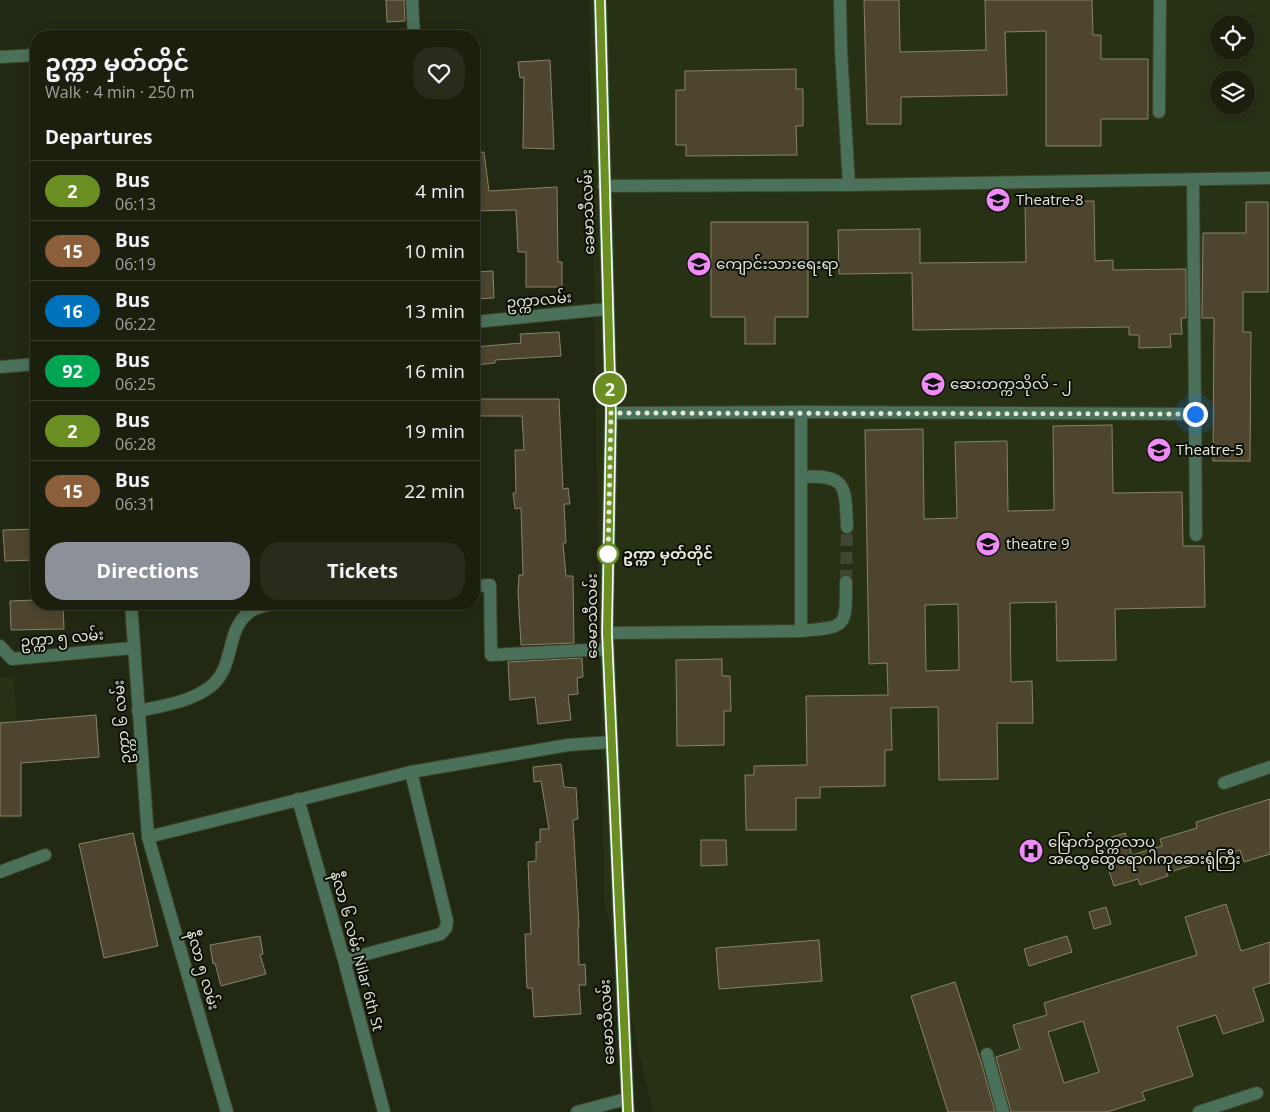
<!DOCTYPE html>
<html lang="en">
<head>
<meta charset="utf-8">
<style>
  :root { --surface:#1a1f0e; --page:#272c1c; --text:#f1f3f6; --muted:#9fa29e; --line:#383d2e; --accent:#8c9099 }
  body { margin:0; font-family:"Open Sans","Noto Sans Myanmar",sans-serif; background:var(--page); color:var(--text); height:100vh; display:flex; flex-direction:column; font-size:19px; white-space:nowrap }
  * { box-sizing:border-box; margin:0 }
  p { font-size:16px; color:var(--muted) }
  .icon { flex:none; width:28px; height:28px; fill:none; stroke:currentColor; stroke-width:2; stroke-linecap:round; stroke-linejoin:round }
  .map { position:relative; flex:1; overflow:hidden }
  .side { position:absolute; left:30px; top:30px; width:450px; height:580px; display:flex; flex-direction:column; background:var(--surface); border-radius:20px; box-shadow:0 2px 12px #0003,0 0 0 1px var(--line) }
  .side>* { flex:none }
  .badge { padding:0 10px; border-radius:16px; font-size:18px; line-height:32px }
  .fabs { position:absolute; left:1210px; top:15px; display:grid; gap:10px }
  .fabs a { display:grid; place-items:center; width:45px; height:45px; border-radius:50%; background:var(--surface); box-shadow:0 2px 12px #0003,0 0 0 1px var(--line); font-size:25px }
  .you { position:absolute; width:25px; height:25px; margin:-12px; border:4px solid #fff; border-radius:50%; background:#1a73e8; box-shadow:0 0 0 8px #1a73e833 }
  .map>.badge { position:absolute; translate:-50% -50%; box-shadow:0 0 0 2px #fff }
  h2 { padding:0 15px; font-size:19px; line-height:45px }
  .round { display:grid; place-items:center; flex:none; width:52px; height:52px; border-radius:20px; background:var(--page) }
  .overview { display:flex; align-items:center; justify-content:space-between; height:85px; padding:0 15px }
  h1 { font-size:24px; font-weight:700; line-height:38px }
  .button { display:flex; gap:10px; margin-top:auto; padding:10px 15px }
  .button a { flex:1; height:58px; border-radius:20px; background:var(--accent); color:#fff; font-size:20px; font-weight:700; line-height:58px; text-align:center }
  .button a+a { background:var(--page); color:var(--text) }
  ul { padding:0; list-style:none }
  li { display:flex; align-items:center; gap:15px; height:60px; padding:0 15px; border-top:1px solid var(--line) }
  li div { flex:1 }
  li b { display:block; font-size:19px }
  li em { font-style:normal }
  li .badge { min-width:55px; font-weight:700; text-align:center }
  .map>svg:first-child { display:block }
</style>
</head>
<body>
<div class="map">
<svg width="1270" height="1112" viewBox="0 0 1270 1112">
  <rect width="100%" height="100%" fill="#222913"/>
  <g fill="#273114" fill-rule="evenodd">
    <path d="M589,0H1270V1112H653L604,900ZM1219,24H1246V51H1219ZM1219,79H1246V106H1219Z"/>
    <polygon points="14,676 21,817 0,821 0,677"/>
  </g>
  <g fill="#4d452d" stroke="#8b8268" fill-rule="evenodd">
    <polygon points="386,0 404,0 405,21 387,22"/>
    <polygon points="864,0 899,0 900,52 986,50 985,0 1092,0 1093,35 1101,35 1101,59 1148,59 1148,119 1101,119 1101,146 1046,146 1046,31 1005,32 1007,95 901,97 901,124 867,124"/>
    <polygon points="550,60 554,149 523,148 524,77 520,78 518,62"/>
    <polygon points="796,69 796,89 803,89 803,126 796,126 797,155 686,156 686,145 676,145 676,90 685,90 685,71"/>
    <polygon points="484,152 489,191 557,187 558,262 562,262 562,287 526,287 526,252 518,252 516,210 474,211 474,153"/>
    <polygon points="1094,201 1095,261 1113,260 1113,270 1186,269 1186,318 1181,318 1182,334 1170,334 1171,347 1139,348 1139,335 1129,335 1129,327 913,330 912,273 839,274 838,230 920,229 920,263 1026,262 1025,202"/>
    <polygon points="1246,202 1268,202 1268,292 1243,292 1243,332 1251,332 1250,461 1213,461 1214,318 1202,318 1203,233 1246,233"/>
    <polygon points="711,222 808,222 808,317 775,317 775,344 745,344 745,317 711,317"/>
    <polygon points="493,271 494,298 474,299 474,272"/>
    <polygon points="559,332 561,356 495,360 495,363 474,365 474,347 521,343 520,334"/>
    <polygon points="474,399 559,399 563,489 568,488 570,504 564,504 566,543 563,543 566,576 573,576 574,643 521,645 518,592 519,575 523,575 521,508 515,509 513,493 516,493 515,450 524,450 522,416 474,416"/>
    <path d="M1112,425L1113,493L1182,492L1183,546H1204L1205,607L1115,609L1116,660L1057,661L1056,602L1010,603L1011,682L1032,681L1033,723H997L998,779L939,780L938,707L891,708L892,750H885V786L820,787V798H796V830H746L745,775H754V766L807,765L806,696L888,695L887,663L869,664L865,430L923,429L924,519L957,518L955,442L1007,441L1008,511L1054,510L1053,426ZM958,604L959,670L926,671L925,605Z"/>
    <polygon points="36,529 36,560 5,561 3,530"/>
    <polygon points="36,600 36,604 63,604 64,629 11,630 10,601"/>
    <polygon points="582,658 583,677 577,678 578,694 568,695 571,720 538,724 535,697 510,700 508,662"/>
    <polygon points="722,659 722,676 730,676 731,711 724,711 724,745 677,746 676,660"/>
    <polygon points="96,715 99,757 21,763 21,816 0,816 0,723"/>
    <polygon points="561,764 564,787 576,788 578,819 573,820 579,927 578,927 579,965 585,964 586,985 579,985 581,1014 534,1017 532,988 527,988 526,967 525,934 531,934 528,862 536,861 536,842 540,842 540,829 549,829 541,781 534,782 533,767"/>
    <polygon points="1270,799 1270,854 1244,862 1240,850 1167,873 1168,876 1140,885 1138,879 1114,886 1099,841 1125,833 1132,855 1162,846 1160,839 1197,828 1196,822"/>
    <polygon points="133,833 158,946 104,958 79,844"/>
    <polygon points="701,840 726,840 727,865 701,866"/>
    <path d="M1226,904L1241,951L1270,942V983L1253,988L1264,1021L1223,1034L1216,1015L1177,1027L1193,1076L1142,1092L1145,1100L1107,1112H1011L996,1057L1020,1049L1013,1025L1047,1015L1044,1003L1197,955L1185,917ZM1083,1021L1099,1072L1064,1083L1048,1032Z"/>
    <polygon points="1106,907 1111,924 1094,929 1089,912"/>
    <polygon points="260,936 263,954 260,955 266,974 221,986 215,963 213,964 210,945"/>
    <polygon points="1067,936 1072,952 1029,966 1024,949"/>
    <polygon points="819,940 822,981 719,989 716,948"/>
    <polygon points="955,982 981,1062 995,1112 948,1112 911,996"/>
  </g>
  <g fill="none" stroke-linecap="round" stroke-linejoin="round">
    <polyline stroke="#3f4631" stroke-width="12" stroke-dasharray="12 6" stroke-linecap="butt" points="846,582 847,527"/>
    <defs>
      <g id="minor">
        <polyline points="412,0 414,36"/>
        <polyline points="840,0 841,50 849,185"/>
        <polyline points="0,57 36,55"/>
        <polyline points="1159,112 1160,0"/>
        <polyline points="1193,179 1196,535"/>
        <polyline points="604,186 849,185 1270,178"/>
        <polyline points="474,322 607,309"/>
        <polyline points="0,367 36,364"/>
        <polyline points="801,412 1195,414"/>
        <path d="M802,477C848,474 845,487 847,527"/>
        <polyline points="474,586 490,585 491,655 608,649"/>
        <polyline points="131,604 148,837 227,1112"/>
        <path d="M801,631C847,627 846,628 846,582"/>
        <polyline points="607,633 801,631 801,412 611,413"/>
        <polyline points="0,646 12,659 132,648"/>
        <path d="M138,711C162,706 190,702 210,687C234,669 226,635 245,616C252,608 263,606 273,604"/>
        <polyline points="1224,783 1270,767"/>
        <polyline points="298,799 344,960 384,1112"/>
        <polyline points="148,837 411,772 568,745 611,742"/>
        <polyline points="0,872 45,855"/>
        <polyline points="344,960 441,934 446,928 447,921 411,772"/>
        <polyline points="987,1054 1003,1112"/>
        <polyline points="577,1112 626,1099"/>
        <polyline points="1199,1112 1257,1093"/>
      </g>
      <polyline id="major" points="600,0 611,413 607,633 628,1112"/>
    </defs>
    <use href="#minor" stroke="#3d442f" stroke-width="14"/>
    <use href="#major" stroke="#3d442f" stroke-width="14"/>
    <use href="#minor" stroke="#4c715a" stroke-width="12"/>
    <use href="#major" stroke="#6dbc8d" stroke-width="12"/>
  </g>
  <g fill="none" stroke-linecap="round" stroke-linejoin="round">
    <defs>
      <polyline id="line" points="600,0 611,413 607,633 628,1112"/>
    </defs>
    <use href="#line" stroke="#fff" stroke-width="11"/>
    <use href="#line" stroke="#6b8e23" stroke-width="8"/>
    <polyline stroke="#e2e8da" stroke-width="5" stroke-dasharray="0 9" points="608,554 608,560 611,413 1195,414"/>
  </g>
  <defs>
    <symbol id="university-disc" viewBox="-11 -11 22 22"><circle r="9.5" fill="#ee8bf7" stroke="#0d1007"/><path d="M0-5L7-2L0 1L-7-2ZM-4 1L0 2.5L4 1V4Q0 6-4 4Z" fill="#111"/></symbol>
    <symbol id="hospital-disc" viewBox="-11 -11 22 22"><circle r="9.5" fill="#ee8bf7" stroke="#0d1007"/><path d="M-5-5h3v3.5h4V-5h3V5h-3V1.5h-4V5h-3Z" fill="#111"/></symbol>
  </defs>
  <g fill-rule="evenodd">
    <use href="#university-disc" x="984" y="186" width="28" height="28"/>
    <use href="#university-disc" x="685" y="250" width="28" height="28"/>
    <use href="#university-disc" x="919" y="370" width="28" height="28"/>
    <use href="#university-disc" x="1145" y="436" width="28" height="28"/>
    <use href="#university-disc" x="974" y="530" width="28" height="28"/>
    <use href="#hospital-disc" x="1017" y="837" width="28" height="28"/>
  </g>
  <circle fill="#fff" stroke="#6b8e23" stroke-width="2.5" cx="608" cy="554" r="10"/>
  <g text-anchor="middle" stroke-width="4" stroke-linejoin="round" paint-order="stroke">
    <g font-size="15" fill="#e2e8da" stroke="#0d1007" text-anchor="start">
      <text x="1016" y="205">Theatre-8</text>
      <text x="716" y="269">ကျောင်းသားရေးရာ</text>
      <text x="950" y="389">ဆေးတက္ကသိုလ် - ၂</text>
      <text x="1176" y="455">Theatre-5</text>
      <text x="1006" y="549">theatre 9</text>
      <text x="1048" y="847">မြောက်ဥက္ကလာပ<tspan x="1048" dy="17">အထွေထွေရောဂါကုဆေးရုံကြီး</tspan></text>
    </g>
    <g font-size="15" fill="#e2e8da" stroke="#0d1007">
      <text transform="translate(588 212) rotate(-92)" y="5">ခေမာသီလမ်း</text>
      <text transform="translate(539 300) rotate(-5)" y="5">ဥက္ကာလမ်း</text>
      <text transform="translate(592 616) rotate(-90)" y="5">ခေမာသီလမ်း</text>
      <text transform="translate(62 638) rotate(-5)" y="5">ဥက္ကာ ၅ လမ်း</text>
      <text transform="translate(122 722) rotate(-95)" y="5">ဥက္ကာ ၆ လမ်း</text>
      <text transform="translate(357 951) rotate(75)" y="5">နီလာ ၆ လမ်း Nilar 6th St</text>
      <text transform="translate(203 970) rotate(74)" y="5">နီလာ ၅ လမ်း</text>
      <text transform="translate(607 1022) rotate(-93)" y="5">ခေမာသီလမ်း</text>
    </g>
    <g font-size="15" font-weight="bold" fill="#e2e8da" stroke="#0d1007" text-anchor="start">
      <text x="623" y="559">ဥက္ကာ မှတ်တိုင်</text>
    </g>
  </g>
</svg>
<div class="fabs">
<a><svg class="icon" aria-label="locate" viewBox="0 0 24 24"><circle cx="12" cy="12" r="6"/><path d="M12 2v4M12 18v4M2 12h4M18 12h4"/></svg></a>
<a><svg class="icon" aria-label="layers" viewBox="0 0 24 24"><path d="M12 4l9 5-9 5-9-5zM3 14l9 5 9-5"/></svg></a>
</div>
<div class="you" style="left:1195px;top:414px"></div>
<b class="badge" style="left:610px;top:389px;background:#6b8e23;color:#fff">2</b>
<section class="side">
<div class="overview"><div><h1>ဥက္ကာ မှတ်တိုင်</h1><p>Walk · 4 min · 250 m</p></div><a class="round"><svg class="icon" aria-label="heart" viewBox="0 0 24 24"><path d="M12 20l-8-8c-3-5 5-10 8-4 3-6 11-1 8 4z"/></svg></a></div>
<h2>Departures</h2>
<ul>
<li><span class="badge" style="background:#6b8e23;color:#fff">2</span><div><b>Bus</b><p>06:13</p></div><em>4 min</em></li>
<li><span class="badge" style="background:#8b5e3c;color:#fff">15</span><div><b>Bus</b><p>06:19</p></div><em>10 min</em></li>
<li><span class="badge" style="background:#0072bc;color:#fff">16</span><div><b>Bus</b><p>06:22</p></div><em>13 min</em></li>
<li><span class="badge" style="background:#00a651;color:#fff">92</span><div><b>Bus</b><p>06:25</p></div><em>16 min</em></li>
<li><span class="badge" style="background:#6b8e23;color:#fff">2</span><div><b>Bus</b><p>06:28</p></div><em>19 min</em></li>
<li><span class="badge" style="background:#8b5e3c;color:#fff">15</span><div><b>Bus</b><p>06:31</p></div><em>22 min</em></li>
</ul>
<div class="button"><a>Directions</a><a>Tickets</a></div>
</section>
</div>
</body>
</html>
